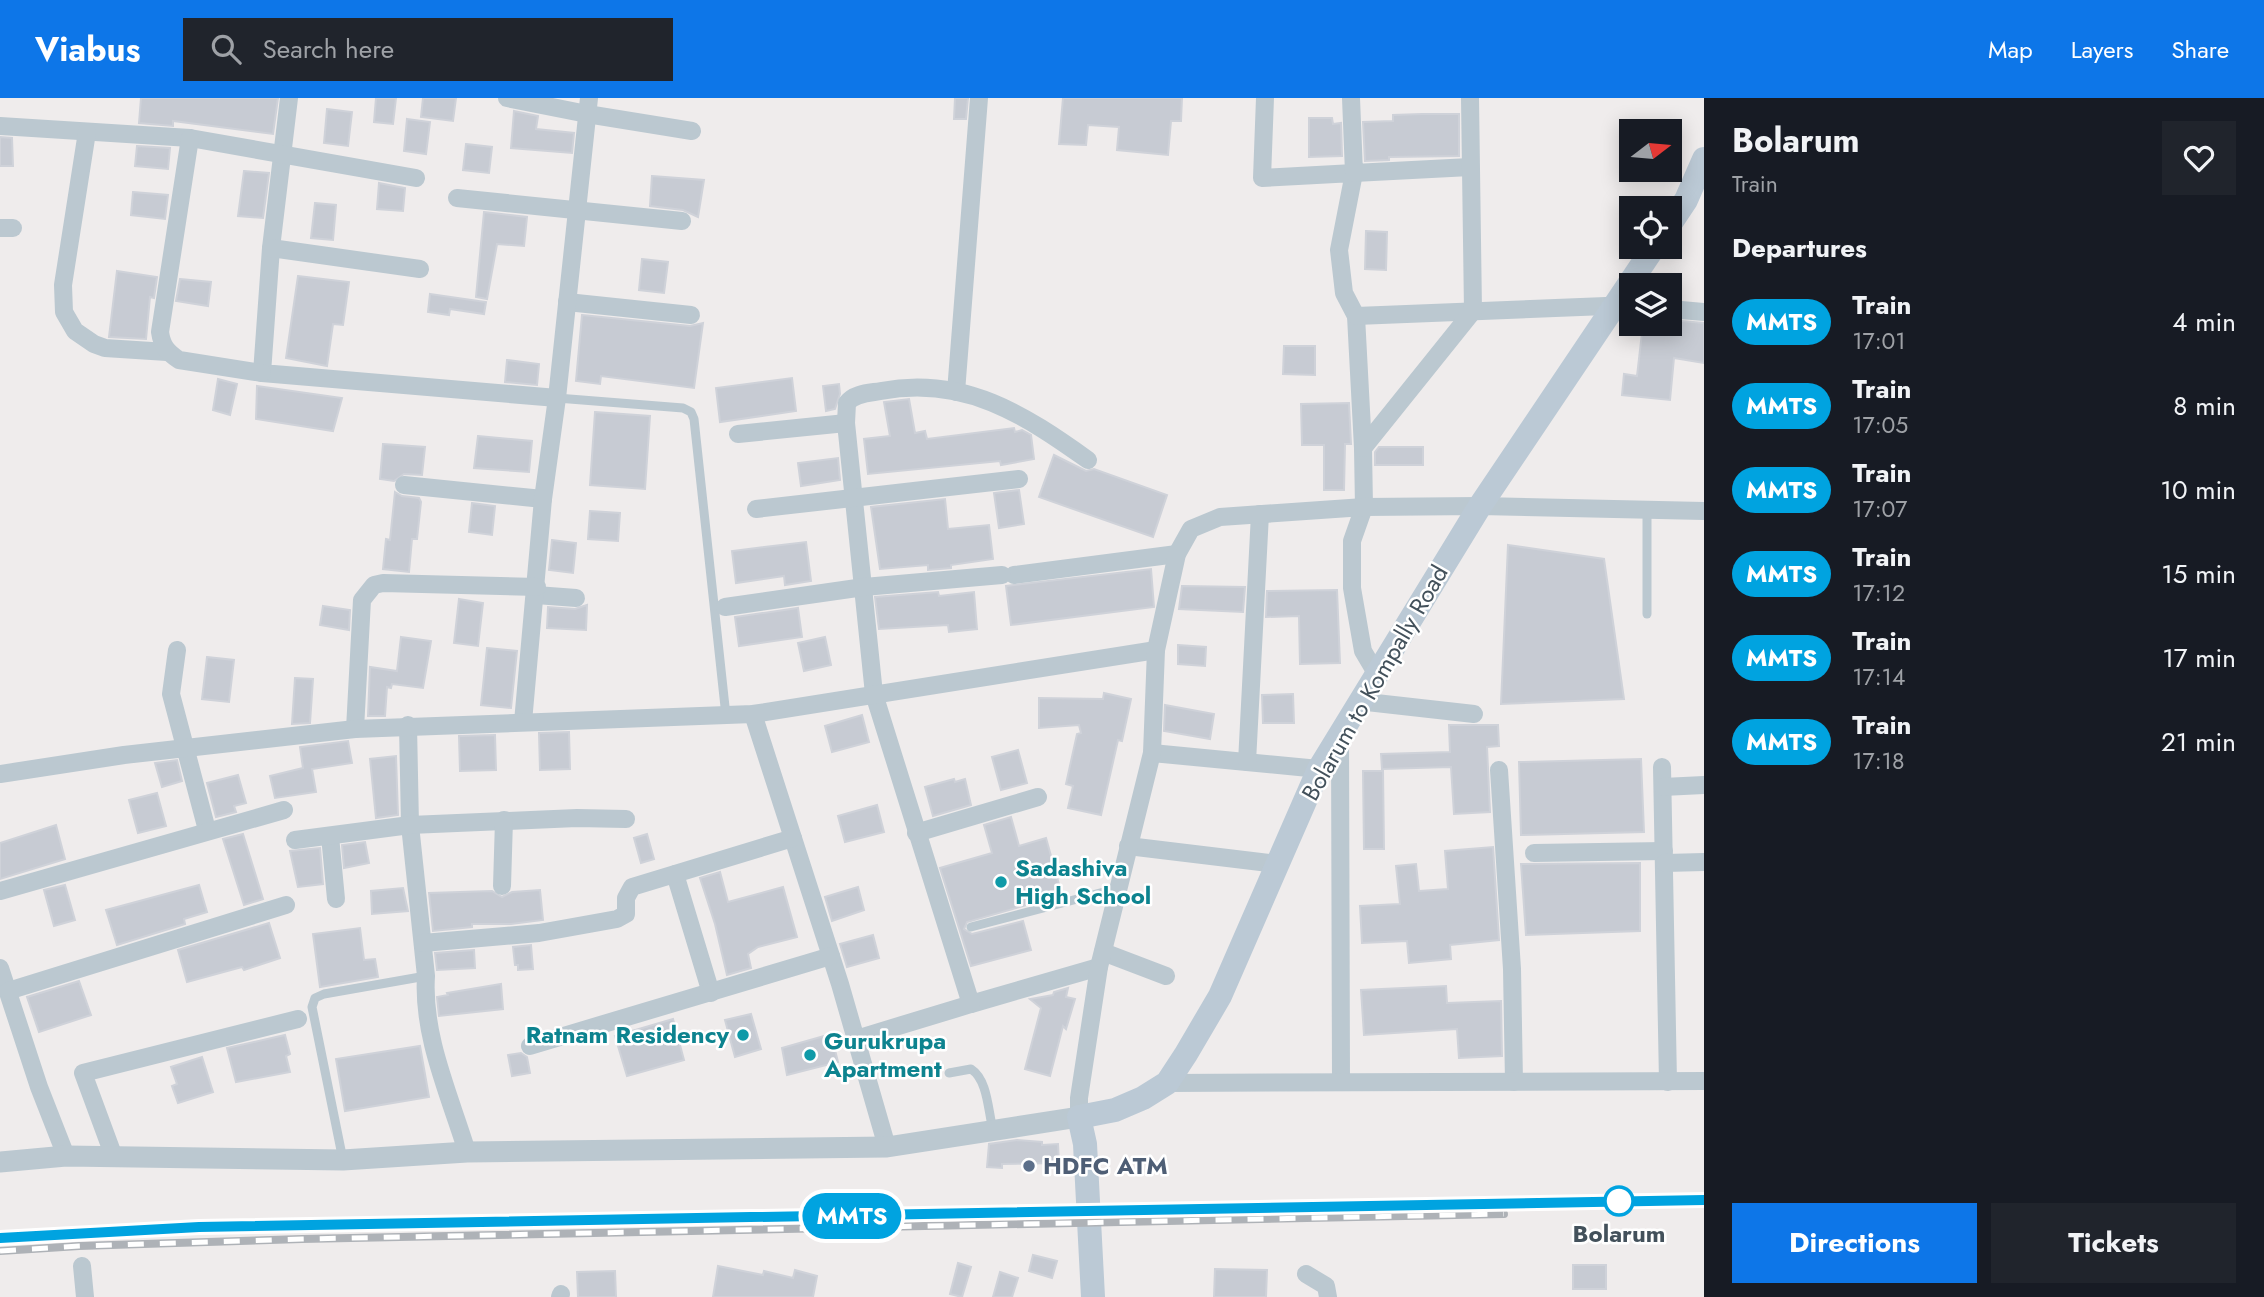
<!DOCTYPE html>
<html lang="en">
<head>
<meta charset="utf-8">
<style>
  :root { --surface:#171b24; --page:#20242c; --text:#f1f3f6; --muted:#9ea1a6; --accent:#0d76e8 }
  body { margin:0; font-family:Jost,sans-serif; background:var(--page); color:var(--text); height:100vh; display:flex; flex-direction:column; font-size:26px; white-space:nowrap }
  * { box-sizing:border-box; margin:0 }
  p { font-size:23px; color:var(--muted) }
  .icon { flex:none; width:38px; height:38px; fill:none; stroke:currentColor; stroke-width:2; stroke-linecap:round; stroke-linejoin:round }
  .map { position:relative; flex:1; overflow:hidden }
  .side { display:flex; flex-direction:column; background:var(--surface); width:560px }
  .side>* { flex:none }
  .badge { padding:0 14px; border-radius:23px; font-size:24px; line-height:46px }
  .needle { width:46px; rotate:74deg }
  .fabs { position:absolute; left:1619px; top:21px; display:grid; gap:14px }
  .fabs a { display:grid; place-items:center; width:63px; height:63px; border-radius:0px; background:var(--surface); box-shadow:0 4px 18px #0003; font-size:35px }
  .map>.badge { position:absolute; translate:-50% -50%; box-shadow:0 0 0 4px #fff }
  h2 { padding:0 28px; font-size:26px; line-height:63px }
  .round { display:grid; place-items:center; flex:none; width:74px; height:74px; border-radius:0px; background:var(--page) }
  .summary { display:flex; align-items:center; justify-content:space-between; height:119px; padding:0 28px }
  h1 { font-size:33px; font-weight:700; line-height:52px }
  .cta { display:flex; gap:14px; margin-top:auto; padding:14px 28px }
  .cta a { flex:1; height:80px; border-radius:0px; background:var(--accent); color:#fff; font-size:28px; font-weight:700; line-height:80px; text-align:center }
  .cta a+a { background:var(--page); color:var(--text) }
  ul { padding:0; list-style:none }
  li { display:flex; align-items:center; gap:21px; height:84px; padding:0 28px }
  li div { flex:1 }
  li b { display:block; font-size:26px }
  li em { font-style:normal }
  li .badge { min-width:77px; font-weight:700; text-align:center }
  header { display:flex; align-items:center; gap:42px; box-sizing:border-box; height:98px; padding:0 35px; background:var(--accent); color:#fff }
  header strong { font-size:33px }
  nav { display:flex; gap:38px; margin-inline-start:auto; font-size:24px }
  .search { width:490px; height:63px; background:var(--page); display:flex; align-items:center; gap:18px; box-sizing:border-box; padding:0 24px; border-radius:0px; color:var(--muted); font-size:26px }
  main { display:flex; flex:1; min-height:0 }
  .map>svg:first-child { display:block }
</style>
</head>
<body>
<header>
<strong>Viabus</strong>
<div class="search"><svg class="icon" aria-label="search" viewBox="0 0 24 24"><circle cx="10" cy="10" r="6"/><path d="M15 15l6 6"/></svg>Search here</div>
<nav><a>Map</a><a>Layers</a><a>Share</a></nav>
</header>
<main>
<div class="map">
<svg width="1704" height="1199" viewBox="0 0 1704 1199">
  <rect width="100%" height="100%" fill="#efecec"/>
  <g fill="#c7cbd3" stroke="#cfd2d9" stroke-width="2">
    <polygon points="141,0 278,0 273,36 173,23 173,28 139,25"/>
    <polygon points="376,0 396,0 393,26 374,24"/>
    <polygon points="423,0 456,0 453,23 421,19"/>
    <polygon points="955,0 968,0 966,21 954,21"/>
    <polygon points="1063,0 1182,0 1181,23 1171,23 1168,57 1117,52 1119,29 1088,27 1086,47 1059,46"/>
    <polygon points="327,11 352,14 348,48 324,45"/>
    <polygon points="514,13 538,18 536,31 574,35 572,55 511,50"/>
    <polygon points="1422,16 1459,16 1459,58 1389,59 1389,62 1365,63 1363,24 1393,23 1393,17"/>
    <polygon points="1309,20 1332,20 1333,26 1341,25 1342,58 1309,59"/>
    <polygon points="407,21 430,24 426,56 404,53"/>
    <polygon points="0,39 12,40 13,68 0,68"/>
    <polygon points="466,46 492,49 489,75 463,72"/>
    <polygon points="137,48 170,50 168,71 135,68"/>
    <polygon points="244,73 269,75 263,120 238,118"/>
    <polygon points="652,78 704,82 698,119 683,112 650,108"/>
    <polygon points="379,85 405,90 403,113 377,111"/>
    <polygon points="133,94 168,97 165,121 131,117"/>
    <polygon points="315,105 336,107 333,142 311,140"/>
    <polygon points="484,114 527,119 524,148 497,146 487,201 476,199"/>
    <polygon points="1366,133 1387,134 1386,172 1365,171"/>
    <polygon points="642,161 668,164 664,195 639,192"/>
    <polygon points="117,173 157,179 154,200 150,199 146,241 109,239"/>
    <polygon points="298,178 349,184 343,227 333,226 327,268 286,260"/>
    <polygon points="180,181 211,184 208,208 176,203"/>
    <polygon points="430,196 486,204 484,216 450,211 449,217 428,214"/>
    <polygon points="582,217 690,228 703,225 694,290 601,278 600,286 576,283"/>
    <polygon points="1670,222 1704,225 1704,265 1674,260 1670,302 1622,297 1624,276 1637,278 1643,226 1670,226"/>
    <polygon points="1284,248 1315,248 1315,277 1283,276"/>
    <polygon points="507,262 539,266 537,287 505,284"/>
    <polygon points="792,280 796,313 720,324 716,290"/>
    <polygon points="218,281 237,286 230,317 213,312"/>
    <polygon points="839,286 840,296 835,311 826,313 823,288"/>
    <polygon points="257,288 342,300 333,333 256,321"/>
    <polygon points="909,301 915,335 925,333 927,341 1014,330 1015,334 1022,332 1031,337 1034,361 1001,367 1000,363 868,376 864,341 890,338 884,304"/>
    <polygon points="1349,305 1351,346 1345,346 1344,392 1324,392 1324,347 1302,347 1301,306"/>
    <polygon points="595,314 650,318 645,391 590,387"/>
    <polygon points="478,338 532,343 529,374 474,370"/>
    <polygon points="383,346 425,349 422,377 404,376 394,383 380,381"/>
    <polygon points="1379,349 1423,349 1423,367 1375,367 1375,354"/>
    <polygon points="1054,357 1086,373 1094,371 1167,397 1153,439 1039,399"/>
    <polygon points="838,360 840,382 801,388 798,365"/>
    <polygon points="1019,392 1024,426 999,430 994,395"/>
    <polygon points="395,394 402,398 419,400 421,404 417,441 412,441 409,474 383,471 386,441 390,442"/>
    <polygon points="945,401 948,431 989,427 993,461 951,467 951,470 928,472 928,467 880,471 871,409"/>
    <polygon points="472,405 495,408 492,437 469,434"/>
    <polygon points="590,413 620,415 618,443 588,441"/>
    <polygon points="552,442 576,445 573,475 549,472"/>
    <polygon points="806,444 811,483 785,487 784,478 736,485 732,453"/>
    <polygon points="1508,447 1604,461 1624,601 1501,606"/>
    <polygon points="1151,471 1154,509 1011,527 1006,488"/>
    <polygon points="1182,488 1245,489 1243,514 1179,511"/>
    <polygon points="1337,492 1340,565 1300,566 1299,518 1266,519 1267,493"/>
    <polygon points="938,494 939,498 974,494 977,531 949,534 948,527 879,531 875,499"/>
    <polygon points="459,501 483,505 478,548 454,545"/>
    <polygon points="587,507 586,532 547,530 548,509 575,511"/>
    <polygon points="323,508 350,512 349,532 320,527"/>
    <polygon points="798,510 802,539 739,548 735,519"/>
    <polygon points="401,539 431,543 423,590 392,586 391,590 387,589 385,618 368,618 370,569 397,573"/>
    <polygon points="825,539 831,567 804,573 798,545"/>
    <polygon points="1178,547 1206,549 1205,568 1178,566"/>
    <polygon points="487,550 517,553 511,610 481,607"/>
    <polygon points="207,559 234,562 229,604 202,601"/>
    <polygon points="295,580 313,581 310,625 292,626"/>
    <polygon points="1104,595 1131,601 1122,643 1118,642 1101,717 1068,710 1073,688 1066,686 1077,636 1081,635 1079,627 1039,630 1039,600 1103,601"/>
    <polygon points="1293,596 1294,625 1263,625 1262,597"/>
    <polygon points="1165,607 1214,616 1210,641 1164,633"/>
    <polygon points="862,617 869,644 832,654 825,628"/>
    <polygon points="1449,627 1498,627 1499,648 1487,649 1490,714 1454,716 1451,669 1382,671 1381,656 1450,654"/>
    <polygon points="569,634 570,671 540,672 539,635"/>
    <polygon points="495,637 496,672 460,673 459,638"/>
    <polygon points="348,643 352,665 312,671 316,694 275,700 270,678 303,670 300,649"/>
    <polygon points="1018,652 1027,685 1001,692 992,659"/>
    <polygon points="396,658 398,717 376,720 370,661"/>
    <polygon points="1641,661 1644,734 1521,737 1519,664"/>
    <polygon points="177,662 182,683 162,689 155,665"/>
    <polygon points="1363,673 1383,673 1384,751 1364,751"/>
    <polygon points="238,677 246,705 234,708 236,714 216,719 207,685"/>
    <polygon points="954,681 955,684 965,681 971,707 933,718 925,689"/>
    <polygon points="157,695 166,728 138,735 129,702"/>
    <polygon points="877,707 884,734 845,744 838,718"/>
    <polygon points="1011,719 1019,748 1046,740 1062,797 967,824 964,831 972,836 1023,823 1031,852 971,868 940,770 992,755 984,727"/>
    <polygon points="56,727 65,761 0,781 0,745"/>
    <polygon points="243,736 263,801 244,807 223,741"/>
    <polygon points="647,736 654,761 641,765 634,740"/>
    <polygon points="365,744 369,765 344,770 342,747"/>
    <polygon points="1493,749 1499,842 1450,847 1451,861 1409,865 1407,843 1362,845 1360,808 1400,806 1396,768 1416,766 1419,793 1448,791 1445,753"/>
    <polygon points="320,750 323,786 298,789 290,753"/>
    <polygon points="1640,765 1640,833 1526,837 1521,766"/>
    <polygon points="720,774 728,804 783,789 797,839 758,849 748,856 751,870 727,877 715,826 700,780"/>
    <polygon points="65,787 75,822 54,828 44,792"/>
    <polygon points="199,787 207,814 184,821 185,826 117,847 106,812"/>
    <polygon points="858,789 864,812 832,823 825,799"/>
    <polygon points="403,790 408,813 372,816 371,793"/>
    <polygon points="540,792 543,822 511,826 472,826 472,829 433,833 429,795 492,793 502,799 512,794"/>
    <polygon points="269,825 280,860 244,872 242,869 187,884 178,852"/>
    <polygon points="360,830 364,862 375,861 378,879 320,889 313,836"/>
    <polygon points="873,837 879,860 847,869 840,846"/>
    <polygon points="531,847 533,871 518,872 518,867 515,867 513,849"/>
    <polygon points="474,852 475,870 437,872 435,855"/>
    <polygon points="79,883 91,917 39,934 27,899"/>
    <polygon points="501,886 503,911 439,918 437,899 448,897 447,895"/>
    <polygon points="1446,888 1447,905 1501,903 1502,958 1459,960 1457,931 1364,937 1361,892"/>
    <polygon points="1068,890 1066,899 1075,901 1066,931 1063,928 1050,978 1025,971 1041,910 1030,901 1053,897 1054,894"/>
    <polygon points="751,916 761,951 735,959 725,922"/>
    <polygon points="673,921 684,962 627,978 615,938"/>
    <polygon points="831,936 838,964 787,977 782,950"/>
    <polygon points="285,937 290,956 286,958 290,974 236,984 227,950"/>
    <polygon points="420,948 429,999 345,1013 336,961"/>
    <polygon points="521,955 527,959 530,975 512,978 508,957"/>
    <polygon points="202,959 213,994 178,1005 172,988 177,986 171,969"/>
    <polygon points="1017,1042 1042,1044 1042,1047 1058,1046 1059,1065 1002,1066 1002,1070 987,1069 989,1046"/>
    <polygon points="1033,1157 1057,1163 1052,1180 1029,1173"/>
    <polygon points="958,1165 971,1169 962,1199 950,1196"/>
    <rect x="1573" y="1167" width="33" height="24"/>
    <polygon points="718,1168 763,1177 764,1173 793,1180 795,1172 817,1178 813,1199 713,1199"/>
    <polygon points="1215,1171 1267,1172 1266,1199 1214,1199"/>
    <polygon points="615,1173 616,1199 578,1199 577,1174"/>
    <polygon points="1000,1174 1018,1180 1012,1199 993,1199"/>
  </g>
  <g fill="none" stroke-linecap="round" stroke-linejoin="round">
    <g stroke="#bbc8d0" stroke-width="9">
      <polyline points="557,300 683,310 691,314 694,321 726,618"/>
      <polyline points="1647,516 1647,412"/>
      <polyline points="971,829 1119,790"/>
      <path d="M949,975L971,971C988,982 988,1013 993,1032"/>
      <polyline points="343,1062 312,909 315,900 324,896 426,878"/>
    </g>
    <g stroke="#bbc8d0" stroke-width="18">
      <polyline points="289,0 271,150 262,275 557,300"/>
      <polyline points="507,0 587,16 692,33"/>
      <polyline points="1265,0 1262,80 1354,75 1339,152 1344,195 1356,218 1363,350 1364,409 1352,443 1352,490 1363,553 1376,575"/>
      <polyline points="1351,0 1354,75 1470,69"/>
      <polyline points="0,28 190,40 416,80"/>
      <polyline points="87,34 63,187 64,214 75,233 94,246 105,250 167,254"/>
      <path d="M190,40L160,234C162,248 167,254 179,262L262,275"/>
      <polyline points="457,100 682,123"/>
      <polyline points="0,130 13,130"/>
      <polyline points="271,150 420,171"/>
      <polyline points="567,204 691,217"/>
      <polyline points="1670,211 1704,214"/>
      <polyline points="1356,218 1631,207"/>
      <polyline points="956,294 979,0"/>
      <polyline points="738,336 846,325"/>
      <polyline points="1363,350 1473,213 1470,0"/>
      <path d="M1088,362C1025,317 964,277 881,293C870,295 854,295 847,305L846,325L874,596L971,906L1099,869"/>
      <polyline points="404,387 543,401"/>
      <polyline points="756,411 1019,381"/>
      <polyline points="1014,477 1177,456"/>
      <polyline points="536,497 576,500"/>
      <polyline points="725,509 864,489 1002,477"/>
      <polyline points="177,552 171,596 207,732"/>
      <polyline points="1358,603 1474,616"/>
      <polyline points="753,616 840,886 887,1049"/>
      <polyline points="523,624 543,401 557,300 589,0"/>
      <path d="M408,627L410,727L426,878C422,938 450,998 467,1054"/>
      <polyline points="355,631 362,502 374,487 383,485 537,489"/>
      <polyline points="1340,639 1341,984"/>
      <polyline points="1152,655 1319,671"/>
      <polyline points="1247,664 1260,416"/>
      <polyline points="1662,669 1668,984"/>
      <polyline points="1499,672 1512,871 1514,984"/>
      <polyline points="0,676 124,657 355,631 753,616 1156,552"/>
      <polyline points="1663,689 1704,687"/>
      <polyline points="916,735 1038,699"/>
      <polyline points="330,738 336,801"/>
      <polyline points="295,742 410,727 577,720 626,721"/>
      <polyline points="1128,748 1277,766"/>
      <polyline points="1534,755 1664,753"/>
      <polyline points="1665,765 1704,764"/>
      <polyline points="675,776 711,895"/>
      <polyline points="502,788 504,722"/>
      <polyline points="0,793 284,712"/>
      <polyline points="423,845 539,835 617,821 626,816 626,800 632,789 793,740"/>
      <polyline points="1103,854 1166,878"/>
      <polyline points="0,870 39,989 66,1058"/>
      <polyline points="8,893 286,807"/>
      <polyline points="856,941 971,906"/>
      <polyline points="530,948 831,858"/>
      <polyline points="1167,985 1704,983"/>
      <polyline points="1079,1019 1079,1000 1099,869 1152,655 1156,552 1177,456 1191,431 1220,419 1364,409 1480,408 1704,413"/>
      <polyline points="114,1059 83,975 298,921"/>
      <polyline points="82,1168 85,1199"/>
      <polyline points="1306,1176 1326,1188 1328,1199"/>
      <polyline points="560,1199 561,1196"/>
    </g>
    <polyline stroke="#bbc8d0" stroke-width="21" points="0,1064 66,1058 343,1062 467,1054 887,1049 1079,1019"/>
    <g stroke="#bbc9d5" stroke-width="24">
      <polyline points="1670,126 1686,102 1704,61"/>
      <polyline points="1093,1199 1085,1046 1079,1019 1115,1012 1143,1000 1167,985 1186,956 1220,898 1319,671 1480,408 1654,149"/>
    </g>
    <defs>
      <g id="rail">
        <polyline points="0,1140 199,1129 1704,1102"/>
        <polyline points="0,1153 79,1148 302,1141 1504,1116"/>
      </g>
    </defs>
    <use href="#rail" stroke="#aeb2b7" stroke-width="8"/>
    <use href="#rail" stroke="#fff" stroke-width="5" stroke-dasharray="16" stroke-linecap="butt"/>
  </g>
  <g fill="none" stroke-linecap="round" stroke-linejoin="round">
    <defs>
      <polyline id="line" points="0,1140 199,1129 1704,1102"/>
    </defs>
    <use href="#line" stroke="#fff" stroke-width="16"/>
    <use href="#line" stroke="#00a3e0" stroke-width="10"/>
  </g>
  <g fill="#0f9aa8" stroke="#fff" stroke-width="2.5">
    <circle cx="1001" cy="784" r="7"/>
    <circle cx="743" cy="937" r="7"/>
    <circle cx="810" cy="957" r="7"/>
  </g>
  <circle fill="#5c6f8a" stroke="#fff" stroke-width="2.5" cx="1029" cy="1068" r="7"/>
  <circle fill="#fff" stroke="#00a3e0" stroke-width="3.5" cx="1619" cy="1103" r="14"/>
  <g text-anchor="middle" stroke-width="5" stroke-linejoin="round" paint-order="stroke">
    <g font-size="24" fill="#43515b" stroke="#fff">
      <text transform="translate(1375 585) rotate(-60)" y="8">Bolarum to Kompally Road</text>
    </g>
    <g font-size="24" font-weight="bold" fill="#0d838f" stroke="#fff" text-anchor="start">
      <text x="1015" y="778">Sadashiva<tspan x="1015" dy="28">High School</tspan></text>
      <text x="729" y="945" text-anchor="end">Ratnam Residency</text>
      <text x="824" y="951">Gurukrupa<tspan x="824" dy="28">Apartment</tspan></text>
    </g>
    <g font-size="24" font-weight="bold" fill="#4e5e75" stroke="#fff" text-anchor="start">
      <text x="1043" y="1076">HDFC ATM</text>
    </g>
    <g font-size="24" font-weight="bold" fill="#43515b" stroke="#fff">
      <text x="1619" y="1144">Bolarum</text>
    </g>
  </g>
</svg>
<div class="fabs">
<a><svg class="needle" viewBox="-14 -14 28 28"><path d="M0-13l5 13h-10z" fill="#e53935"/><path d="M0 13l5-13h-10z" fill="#9ea1a6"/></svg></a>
<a><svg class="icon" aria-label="locate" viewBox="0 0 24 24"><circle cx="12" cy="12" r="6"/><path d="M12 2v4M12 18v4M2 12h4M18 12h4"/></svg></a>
<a><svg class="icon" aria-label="layers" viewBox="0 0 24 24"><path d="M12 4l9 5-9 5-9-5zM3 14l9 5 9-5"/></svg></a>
</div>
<b class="badge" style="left:852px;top:1118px;background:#00a3e0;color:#fff">MMTS</b>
</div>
<section class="side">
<div class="summary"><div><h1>Bolarum</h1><p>Train</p></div><a class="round"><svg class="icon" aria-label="heart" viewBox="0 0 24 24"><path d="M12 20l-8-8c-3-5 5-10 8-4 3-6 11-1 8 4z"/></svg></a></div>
<h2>Departures</h2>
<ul>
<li><span class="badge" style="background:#00a3e0;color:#fff">MMTS</span><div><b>Train</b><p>17:01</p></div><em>4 min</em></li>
<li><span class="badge" style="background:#00a3e0;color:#fff">MMTS</span><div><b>Train</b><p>17:05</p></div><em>8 min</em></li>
<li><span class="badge" style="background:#00a3e0;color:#fff">MMTS</span><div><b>Train</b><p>17:07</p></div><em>10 min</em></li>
<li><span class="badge" style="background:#00a3e0;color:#fff">MMTS</span><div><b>Train</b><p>17:12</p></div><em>15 min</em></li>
<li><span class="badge" style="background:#00a3e0;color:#fff">MMTS</span><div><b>Train</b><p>17:14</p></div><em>17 min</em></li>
<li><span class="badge" style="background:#00a3e0;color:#fff">MMTS</span><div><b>Train</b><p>17:18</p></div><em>21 min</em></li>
</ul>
<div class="cta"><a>Directions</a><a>Tickets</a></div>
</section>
</main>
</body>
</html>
